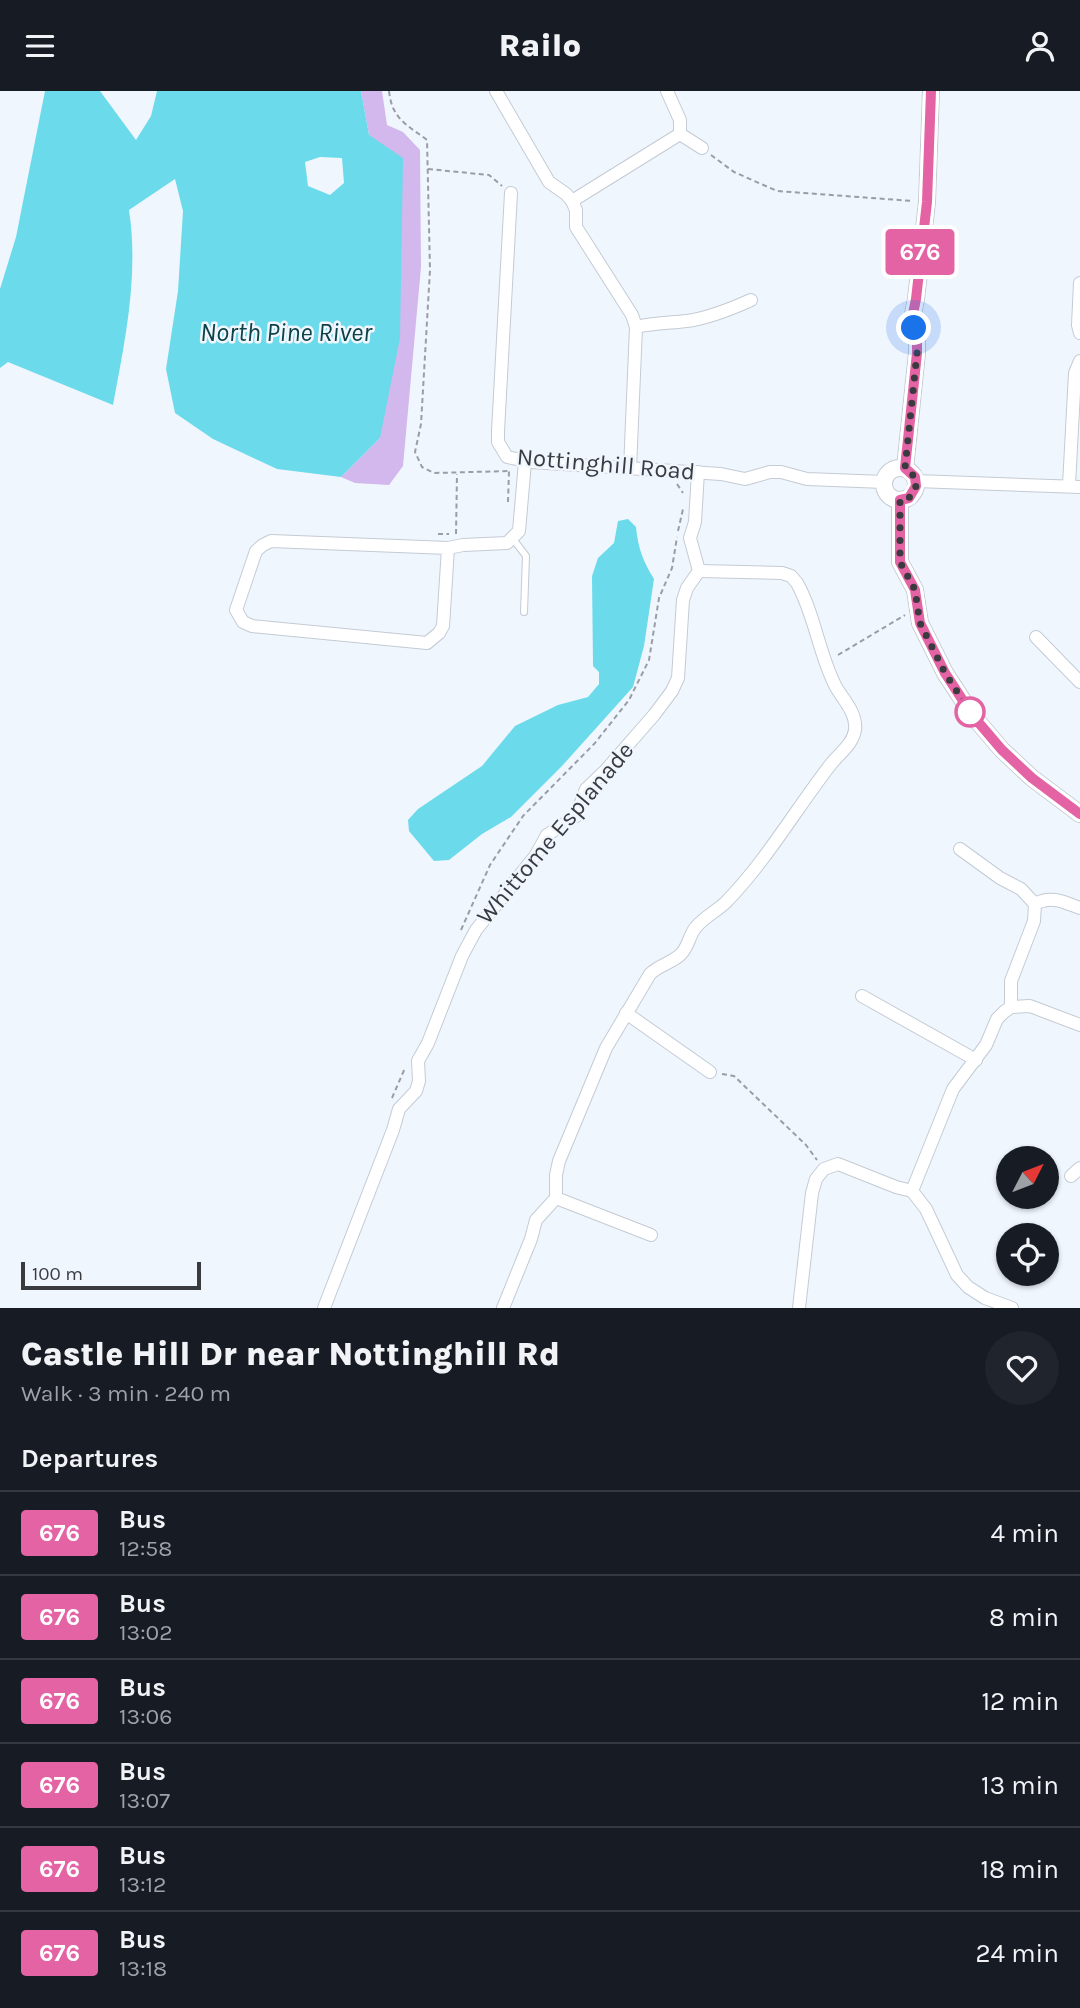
<!DOCTYPE html>
<html lang="en">
<head>
<meta charset="utf-8">
<style>
  :root { --surface:#171b24; --page:#20242c; --text:#f1f3f6; --muted:#9ea1a6; --line:#363941 }
  body { margin:0; font-family:Karla,sans-serif; background:var(--page); color:var(--text); height:100vh; display:flex; flex-direction:column; font-size:26px; white-space:nowrap }
  * { box-sizing:border-box; margin:0 }
  p { font-size:23px; color:var(--muted) }
  .icon { flex:none; width:38px; height:38px; fill:none; stroke:currentColor; stroke-width:2; stroke-linecap:round; stroke-linejoin:round }
  .map { position:relative; height:1217px; overflow:hidden }
  .drawer { display:flex; flex-direction:column; background:var(--surface); flex:1 }
  .drawer>* { flex:none }
  .badge { padding:0 14px; border-radius:5px; font-size:24px; line-height:46px }
  .needle { width:46px; rotate:48deg }
  .fabs { position:absolute; left:996px; top:1055px; display:grid; gap:14px }
  .fabs a { display:grid; place-items:center; width:63px; height:63px; border-radius:50%; background:var(--surface); box-shadow:0 2px 5px #0004; font-size:35px }
  .scale { position:absolute; left:21px; bottom:18px; width:180px; box-sizing:border-box; padding-left:7px; border:4px solid #393b3f; border-top:0; font-size:19px; line-height:24px; white-space:nowrap; color:#393b3f; -webkit-text-stroke:5px #f0f6fe; paint-order:stroke }
  .you { position:absolute; width:35px; height:35px; margin:-18px; border:5px solid #fff; border-radius:50%; background:#1a73e8; box-shadow:0 0 0 10px #1a73e833 }
  .map>.badge { position:absolute; translate:-50% -50%; box-shadow:0 0 0 4px #fff }
  h2 { padding:0 21px; font-size:26px; line-height:63px }
  .round { display:grid; place-items:center; flex:none; width:74px; height:74px; border-radius:37px; background:var(--page) }
  .summary { display:flex; align-items:center; justify-content:space-between; height:119px; padding:0 21px }
  h1 { font-size:33px; font-weight:800; line-height:52px }
  ul { padding:0; list-style:none }
  li { display:flex; align-items:center; gap:21px; height:84px; padding:0 21px; border-top:2px solid var(--line) }
  li div { flex:1 }
  li b { display:block; font-size:26px }
  li em { font-style:normal }
  li .badge { min-width:77px; font-weight:700; text-align:center }
  header { display:flex; justify-content:space-between; align-items:center; height:91px; padding:0 21px; background:var(--surface); font-size:32px; font-weight:800 }
  .map>svg:first-child { display:block }
</style>
</head>
<body>
<header><svg class="icon" aria-label="menu" viewBox="0 0 24 24"><path d="M4 6h16M4 12h16M4 18h16"/></svg>Railo<svg class="icon" aria-label="person" viewBox="0 0 24 24"><circle cx="12" cy="8" r="4"/><path d="M4 21q1-7 8-7t8 7"/></svg></header>
<div class="map">
<svg width="1080" height="1217" viewBox="0 0 1080 1217">
  <rect width="100%" height="100%" fill="#f0f6fe"/>
  <polygon fill="#d2b8ec" points="361,0 382,0 387,34 403,41 420,59 421,176 403,375 389,394 355,392 341,386 380,347 369,44"/>
  <g fill="#6bdaeb" fill-rule="evenodd">
    <path d="M45,0H100L136,49L151,25L157,0H361L369,44L403,67L400,247L380,347L341,386L277,378L213,348L175,322L166,278L178,200L183,120L175,88L129,119C139,184 125,250 113,314L8,271L0,277V198L16,146ZM320,66L342,67L344,92L330,104L308,95L305,71Z"/>
    <path d="M628,428L636,436C638,457 643,470 654,488L644,555L633,596L562,675L511,726L482,743L449,769L434,770L409,740L408,729L418,718L482,675L515,635L558,614L588,606L599,593V581L593,575L592,485L598,467L614,452L618,430Z"/>
  </g>
  <g fill="none" stroke-linecap="round" stroke-linejoin="round">
    <defs>
      <polyline id="service" points="513,448 526,465 524,521"/>
      <g id="minor">
        <polyline points="496,0 549,91 566,103 572,110 576,119 576,136 632,224 636,236 630,378"/>
        <polyline points="667,0 680,29 680,43"/>
        <polyline points="680,43 702,57"/>
        <polyline points="511,102 498,340 498,351 507,366 531,371 721,383 745,388 770,381 781,381 807,388 884,391"/>
        <polyline points="572,110 680,43"/>
        <polyline points="1080,192 1078,234 1080,242"/>
        <path d="M636,236C653,232 670,232 687,230C709,227 731,218 751,209"/>
        <polyline points="916,390 1080,396"/>
        <polyline points="1069,394 1075,282 1080,270"/>
        <polyline points="448,457 443,535 439,542 427,552 252,535 243,531 236,519 256,460 263,454 271,450 448,457 463,454 507,452 519,440 525,371"/>
        <polyline points="1036,546 1080,591"/>
        <polyline points="960,758 1000,787 1021,798 1035,813 1034,830 1011,890 1011,916"/>
        <path d="M1035,813C1051,804 1064,811 1080,817"/>
        <polyline points="862,905 976,969"/>
        <polyline points="626,922 710,981"/>
        <polyline points="1071,1085 1080,1077"/>
        <polyline points="556,1107 651,1144"/>
        <polyline points="324,1217 393,1039 399,1018 416,1000 419,990 418,970 428,952 462,865 476,839 536,764 547,744 576,725 586,698 606,679 654,624 672,600 678,587 683,509 687,497 699,480 690,447 695,431 698,381"/>
        <path d="M503,1217L531,1148L536,1129L556,1107V1084L559,1070L606,957L650,883C659,874 672,872 681,863C689,855 689,844 696,836C705,825 719,819 728,809C768,767 796,718 831,673C839,663 853,653 855,639C857,622 844,610 836,596C819,564 815,524 797,492L791,485L782,482L699,480"/>
        <polyline points="799,1217 812,1102 816,1088 824,1078 838,1073 896,1096 912,1100"/>
        <polyline points="1012,1217 985,1207 968,1196 957,1184 926,1118 912,1100 953,998 986,954 997,928 1004,921 1011,916 1030,915 1080,934"/>
      </g>
      <g id="tertiary">
        <circle cx="900" cy="393" r="16"/>
        <polyline points="905,377 917,262 917,250 912,228 916,208 927,111 931,0"/>
        <polyline points="900,409 900,471 915,499 920,532 945,582 973,625 1002,659 1032,687 1080,723"/>
      </g>
    </defs>
    <use href="#service" stroke="#c4cbd4" stroke-width="8"/>
    <use href="#minor" stroke="#c4cbd4" stroke-width="14"/>
    <use href="#tertiary" stroke="#c4cbd4" stroke-width="18"/>
    <g stroke="#9a9ea4" stroke-width="2" stroke-dasharray="5 3.5" stroke-linecap="butt">
      <path d="M389,0C392,28 406,33 427,49L430,179L421,333L415,361L422,376L434,382L510,380"/>
      <polyline points="711,64 734,81 777,100 913,110"/>
      <polyline points="428,78 489,84 502,95"/>
      <polyline points="677,393 683,402"/>
      <polyline points="508,411 509,380"/>
      <polyline points="678,440 683,418"/>
      <polyline points="438,443 449,443"/>
      <polyline points="456,443 457,383"/>
      <polyline points="838,564 905,524"/>
      <polyline points="461,839 490,774 523,725 595,652 629,609 649,569 659,507 672,477 677,446"/>
      <polyline points="722,983 734,985 806,1054 817,1069"/>
      <polyline points="392,1007 405,977"/>
    </g>
    <use href="#service" stroke="#fff" stroke-width="6"/>
    <use href="#minor" stroke="#fff" stroke-width="12"/>
    <use href="#tertiary" stroke="#fff" stroke-width="16"/>
  </g>
  <g fill="none" stroke-linecap="round" stroke-linejoin="round">
    <defs>
      <polyline id="line" points="931,0 927,111 916,208 912,228 917,250 917,262 905,377 915,386 916,395 909,407 900,409 900,471 915,499 920,532 945,582 973,625 1002,659 1032,687 1080,723"/>
    </defs>
    <use href="#line" stroke="#fff" stroke-width="16"/>
    <use href="#line" stroke="#e463a4" stroke-width="10"/>
    <polyline stroke="#393b3f" stroke-width="7" stroke-dasharray="0 12.6" points="914,237 917,262 905,377 915,386 916,395 909,407 900,409 900,471 915,499 920,532 945,582 973,625 970,621"/>
  </g>
  <circle fill="#fff" stroke="#e463a4" stroke-width="3.5" cx="970" cy="621" r="14"/>
  <g text-anchor="middle" stroke-width="5" stroke-linejoin="round" paint-order="stroke">
    <g font-size="24" fill="#393b3f" stroke="#f0f6fe">
      <text transform="translate(606 373) rotate(5)" y="8">Nottinghill Road</text>
      <text transform="translate(555 742) rotate(-50)" y="8">Whittome Esplanade</text>
    </g>
    <g font-size="26" font-style="italic" fill="#0d4148" stroke="#f0f6fe">
      <text x="286" y="250">North Pine River</text>
    </g>
  </g>
</svg>
<div class="fabs">
<a><svg class="needle" viewBox="-14 -14 28 28"><path d="M0-13l5 13h-10z" fill="#e53935"/><path d="M0 13l5-13h-10z" fill="#9ea1a6"/></svg></a>
<a><svg class="icon" aria-label="locate" viewBox="0 0 24 24"><circle cx="12" cy="12" r="6"/><path d="M12 2v4M12 18v4M2 12h4M18 12h4"/></svg></a>
</div>
<div class="scale">100 m</div>
<div class="you" style="left:914px;top:237px"></div>
<b class="badge" style="left:920px;top:161px;background:#e463a4;color:#fff">676</b>
</div>
<section class="drawer">
<div class="summary"><div><h1>Castle Hill Dr near Nottinghill Rd</h1><p>Walk · 3 min · 240 m</p></div><a class="round"><svg class="icon" aria-label="heart" viewBox="0 0 24 24"><path d="M12 20l-8-8c-3-5 5-10 8-4 3-6 11-1 8 4z"/></svg></a></div>
<h2>Departures</h2>
<ul>
<li><span class="badge" style="background:#e463a4;color:#fff">676</span><div><b>Bus</b><p>12:58</p></div><em>4 min</em></li>
<li><span class="badge" style="background:#e463a4;color:#fff">676</span><div><b>Bus</b><p>13:02</p></div><em>8 min</em></li>
<li><span class="badge" style="background:#e463a4;color:#fff">676</span><div><b>Bus</b><p>13:06</p></div><em>12 min</em></li>
<li><span class="badge" style="background:#e463a4;color:#fff">676</span><div><b>Bus</b><p>13:07</p></div><em>13 min</em></li>
<li><span class="badge" style="background:#e463a4;color:#fff">676</span><div><b>Bus</b><p>13:12</p></div><em>18 min</em></li>
<li><span class="badge" style="background:#e463a4;color:#fff">676</span><div><b>Bus</b><p>13:18</p></div><em>24 min</em></li>
</ul>
</section>
</body>
</html>
